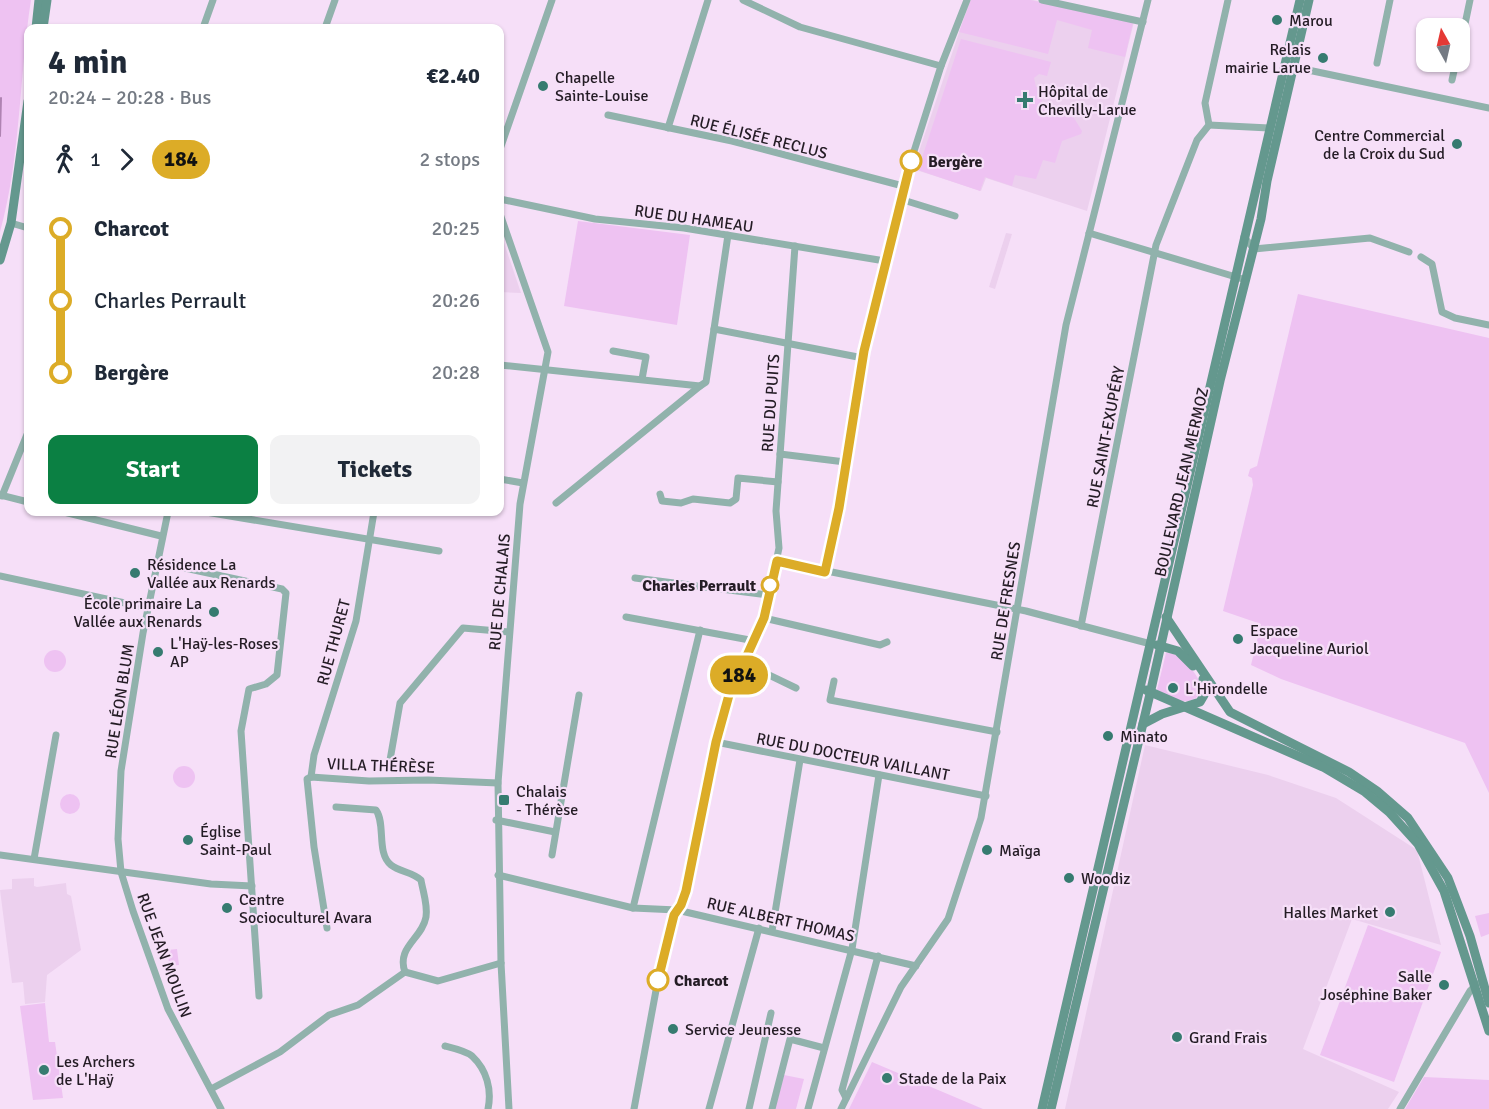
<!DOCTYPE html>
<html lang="en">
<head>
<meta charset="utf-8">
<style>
  :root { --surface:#fff; --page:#f2f2f3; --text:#1f2937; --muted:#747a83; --accent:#0b8043 }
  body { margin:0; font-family:Signika,sans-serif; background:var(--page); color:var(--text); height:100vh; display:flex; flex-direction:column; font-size:22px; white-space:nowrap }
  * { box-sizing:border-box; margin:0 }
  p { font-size:20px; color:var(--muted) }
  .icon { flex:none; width:33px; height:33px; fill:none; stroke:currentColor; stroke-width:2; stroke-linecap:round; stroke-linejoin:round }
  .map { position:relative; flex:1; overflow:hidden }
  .panel { position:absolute; left:24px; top:24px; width:480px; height:492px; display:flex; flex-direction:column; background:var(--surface); border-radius:12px; box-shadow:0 2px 4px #0004 }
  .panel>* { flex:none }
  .badge { padding:0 12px; border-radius:20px; font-size:21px; line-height:39px }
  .needle { width:39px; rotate:352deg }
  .tools { position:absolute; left:1416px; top:18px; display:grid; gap:12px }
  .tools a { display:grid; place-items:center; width:54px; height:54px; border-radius:12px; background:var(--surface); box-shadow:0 2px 4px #0004; font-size:30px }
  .map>.badge { position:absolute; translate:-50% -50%; box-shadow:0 0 0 3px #fff }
  .legs { display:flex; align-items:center; gap:9px; height:66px; padding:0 24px; font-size:20px }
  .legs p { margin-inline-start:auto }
  .head { display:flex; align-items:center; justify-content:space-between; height:102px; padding:0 24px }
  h1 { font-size:33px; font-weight:800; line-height:45px }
  .action { display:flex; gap:12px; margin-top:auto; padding:12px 24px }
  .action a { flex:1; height:69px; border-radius:12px; background:var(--accent); color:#fff; font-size:24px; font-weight:800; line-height:69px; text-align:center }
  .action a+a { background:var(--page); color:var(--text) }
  ul { padding:0 24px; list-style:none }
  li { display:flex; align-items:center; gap:21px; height:72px; font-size:22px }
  li i { display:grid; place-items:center; width:9px; height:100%; margin:0 8px; background:currentColor }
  li i::after { content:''; width:15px; height:15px; margin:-8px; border:4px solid; border-radius:50%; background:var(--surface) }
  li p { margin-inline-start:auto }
  li:first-child i { background:linear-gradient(#0000 50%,currentColor 0) }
  li:last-child i { background:linear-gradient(currentColor 50%,#0000 0) }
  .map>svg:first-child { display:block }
</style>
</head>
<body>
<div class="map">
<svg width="1489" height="1109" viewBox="0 0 1489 1109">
  <rect width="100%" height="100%" fill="#f6dff8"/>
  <g fill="#ecd0ee">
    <polygon points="970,0 1033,0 1134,22 1087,211 986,178 981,191 913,169"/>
    <polygon points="500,231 521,293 500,292"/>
    <polygon points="1006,233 1012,234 995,289 989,287"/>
    <polygon points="1145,745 1268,775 1336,798 1417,850 1441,945 1352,919 1303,1049 1399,1092 1388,1109 1065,1109"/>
    <polygon points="34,878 34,886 37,887 66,883 67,894 71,896 81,950 47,975 45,1002 25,1004 23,982 12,983 0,890 12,889 12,879"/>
  </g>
  <g fill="#eec2f2">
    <path d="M0,0H31C19,76 21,157 0,232Z"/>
    <polygon points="971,0 1030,0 1133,22 1125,57 1088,48 1092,30 1057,20 1048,54 959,32"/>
    <polygon points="961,39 1051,62 1047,76 1039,74 1034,78 1036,87 1045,89 1041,103 1073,110 1074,118 1082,131 1081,134 1062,141 1055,163 1043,160 1036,179 1015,175 1012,186 985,177 980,191 918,170"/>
    <polygon points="578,221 690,235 677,325 564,306"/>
    <polygon points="1298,294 1489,338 1489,793 1465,743 1281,679 1251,665 1261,624 1223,611 1253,485 1252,478 1248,476 1250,469 1257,466"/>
    <circle cx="55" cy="661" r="11"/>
    <path d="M1166,653C1182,652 1199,676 1203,690C1190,710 1174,699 1157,690Z"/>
    <circle cx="184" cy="777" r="11"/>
    <circle cx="70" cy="804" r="10"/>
    <polygon points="1489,913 1489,934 1481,937 1475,916"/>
    <polygon points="1368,925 1441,952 1394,1082 1320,1055"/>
    <polygon points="177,949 179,965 169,966 168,950"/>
    <polygon points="45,1003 49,1042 55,1042 63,1098 33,1100 20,1006"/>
    <polygon points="872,1062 983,1109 849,1109"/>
    <polygon points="784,1075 804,1079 796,1109 775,1109"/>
    <polygon points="1424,1077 1489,1080 1489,1109 1405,1109"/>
  </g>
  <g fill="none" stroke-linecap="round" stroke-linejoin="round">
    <polyline stroke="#af83b2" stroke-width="2" points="0,136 1,98"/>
    <g stroke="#91b2ac" stroke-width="7">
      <polyline points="743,0 800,27 941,66"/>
      <polyline points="1042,0 1143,22"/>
      <polyline points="203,28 213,0"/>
      <polyline points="325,28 335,0"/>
      <polyline points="1460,48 1470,0"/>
      <polyline points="1377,63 1390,0"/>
      <polyline points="1289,66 1489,108"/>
      <polyline points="1452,80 1456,62"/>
      <polyline points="608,115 732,141 903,186"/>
      <polyline points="1209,125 1269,128"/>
      <polyline points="668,128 708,0"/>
      <polyline points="500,149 552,0"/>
      <polyline points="500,199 595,219 684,228 885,261"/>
      <polyline points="900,199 955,216"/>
      <polyline points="500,214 548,352 520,504 498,783 501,963 509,1109"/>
      <polyline points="11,223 28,228"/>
      <polyline points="1089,233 1246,280"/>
      <polyline points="1244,237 1254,249 1370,238 1409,252"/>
      <polyline points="1421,257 1432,264 1442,312 1455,318 1489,325"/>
      <polyline points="714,329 728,235"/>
      <polyline points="613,351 646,357 642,379"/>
      <polyline points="500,365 700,386 706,382 714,329 863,358"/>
      <polyline points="780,454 845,462"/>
      <polyline points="500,479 523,483"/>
      <polyline points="660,494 662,501 681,503 693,499 730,503 736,499 738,478 778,482"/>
      <polyline points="0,495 28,502"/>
      <polyline points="2,496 28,432"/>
      <polyline points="556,503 700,386"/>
      <polyline points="64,512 161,536"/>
      <polyline points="168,512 143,633 121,771 118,839 121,872 133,911 168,1009 221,1109"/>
      <polyline points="206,512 439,551"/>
      <polyline points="777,561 1026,611 1151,644"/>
      <polyline points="157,562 282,589 286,593 277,675 266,684 249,689 241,731 259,996"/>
      <polyline points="826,572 839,508 864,351 903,186 941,66 967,0"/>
      <polyline points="0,576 148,608"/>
      <polyline points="635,578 768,595"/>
      <polyline points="626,617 755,641"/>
      <polyline points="764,618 880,645 887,642"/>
      <polyline points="1081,626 1156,245 1197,140 1209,125 1205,103 1228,0"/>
      <polyline points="744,663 796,688"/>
      <polyline points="834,681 830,700 997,732"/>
      <polyline points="716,742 986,796"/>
      <polyline points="390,760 400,703 463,628 509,632"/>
      <polyline points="311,777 314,755 356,621 374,512"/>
      <path d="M336,807L376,810C386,824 376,853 391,865C400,872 412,872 421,880C423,892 428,905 426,917C422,939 396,947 405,972"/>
      <polyline points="496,820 555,832"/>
      <polyline points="0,855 211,884 252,886"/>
      <polyline points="552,855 579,695"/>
      <polyline points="34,859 56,735"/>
      <polyline points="498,875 633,908 677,910 916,966"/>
      <polyline points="633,908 700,630"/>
      <polyline points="327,928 314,847 307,779 311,777 369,781 428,780 498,783"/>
      <polyline points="772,931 800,760"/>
      <path d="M445,1046C453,1048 466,1051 472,1056C487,1070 492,1090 488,1109"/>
      <polyline points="211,1089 280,1052 329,1015 358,1005 405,972 438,981 501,963"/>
      <polyline points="846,1098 842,1090 878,956"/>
      <polyline points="634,1109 662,958 674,915 681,905 686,891 716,742 729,695 764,618 779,548 776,511 795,246"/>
      <polyline points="709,1109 759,928"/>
      <polyline points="749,1109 771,1013"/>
      <polyline points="772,1109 790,1039 824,1048"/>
      <polyline points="808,1109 852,949 879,775"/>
      <polyline points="841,1109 901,987 948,919 981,818 1066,325 1148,0"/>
      <polyline points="1400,1109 1470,991 1477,984"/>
    </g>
    <g stroke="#64988e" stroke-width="9">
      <polyline points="36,28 39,0"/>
      <polyline points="43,28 47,0"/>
      <polyline points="0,260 11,223 28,101"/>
      <polyline points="1166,617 1230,712 1349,772 1377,791 1408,818 1448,878 1470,936 1489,1003"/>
      <polyline points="1157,645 1178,651 1193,666"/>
      <polyline points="1146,690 1323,767 1365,792 1389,812 1418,844 1444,891 1489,1031"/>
      <polyline points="1143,724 1162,714 1200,702 1207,690 1203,679"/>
      <polyline points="1042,1109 1300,0"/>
      <polyline points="1051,1109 1150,694 1220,381 1261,219 1267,181 1309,0"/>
    </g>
  </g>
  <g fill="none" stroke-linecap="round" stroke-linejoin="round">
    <defs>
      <polyline id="line-1" points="658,980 674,915 681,905 686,891 716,742 729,695 764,618 777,561 825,572 839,508 864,351 911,161"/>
    </defs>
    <use href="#line-1" stroke="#fff" stroke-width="14"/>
    <use href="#line-1" stroke="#dcac27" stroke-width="9"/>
  </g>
  <g fill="#367b70" stroke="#f6dff8" stroke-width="2">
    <circle cx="1277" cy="20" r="6"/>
    <circle cx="1323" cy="58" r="6"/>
    <circle cx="543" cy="86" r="6"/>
    <path d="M1022 91h6v6h6v6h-6v6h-6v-6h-6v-6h6z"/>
    <circle cx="1457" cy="144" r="6"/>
    <circle cx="135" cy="573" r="6"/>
    <circle cx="214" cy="612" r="6"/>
    <circle cx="1238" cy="639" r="6"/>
    <circle cx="158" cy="652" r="6"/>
    <circle cx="1173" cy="688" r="6"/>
    <circle cx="1108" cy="736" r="6"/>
    <rect x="498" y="794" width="12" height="12" rx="3"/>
    <circle cx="188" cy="840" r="6"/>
    <circle cx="987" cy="850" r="6"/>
    <circle cx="1069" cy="878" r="6"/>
    <circle cx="227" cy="908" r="6"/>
    <circle cx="1390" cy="912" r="6"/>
    <circle cx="1444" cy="985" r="6"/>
    <circle cx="673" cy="1029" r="6"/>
    <circle cx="1177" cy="1037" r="6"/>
    <circle cx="44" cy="1070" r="6"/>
    <circle cx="887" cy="1078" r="6"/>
  </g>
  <g fill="#fff" stroke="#dcac27" stroke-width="3">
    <circle cx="911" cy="161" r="10"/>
    <circle cx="770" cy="585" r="8"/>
    <circle cx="658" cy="980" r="10"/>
  </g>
  <g text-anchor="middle" stroke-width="4.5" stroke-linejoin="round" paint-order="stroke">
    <g font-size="16" fill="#241c25" stroke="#f6dff8" text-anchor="start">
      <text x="1289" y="26">Marou</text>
      <text x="1311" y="55" text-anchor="end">Relais<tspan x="1311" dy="18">mairie Larue</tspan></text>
      <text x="555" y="83">Chapelle<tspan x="555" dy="18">Sainte-Louise</tspan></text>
      <text x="1038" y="97">Hôpital de<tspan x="1038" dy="18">Chevilly-Larue</tspan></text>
      <text x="1445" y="141" text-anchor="end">Centre Commercial<tspan x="1445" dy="18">de la Croix du Sud</tspan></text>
      <text x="147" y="570">Résidence La<tspan x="147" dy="18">Vallée aux Renards</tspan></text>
      <text x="202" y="609" text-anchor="end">École primaire La<tspan x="202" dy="18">Vallée aux Renards</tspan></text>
      <text x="1250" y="636">Espace<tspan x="1250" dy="18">Jacqueline Auriol</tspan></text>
      <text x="170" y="649">L'Haÿ-les-Roses<tspan x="170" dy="18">AP</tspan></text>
      <text x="1185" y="694">L'Hirondelle</text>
      <text x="1120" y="742">Minato</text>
      <text x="516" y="797">Chalais<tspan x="516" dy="18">- Thérèse</tspan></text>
      <text x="200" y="837">Église<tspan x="200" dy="18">Saint-Paul</tspan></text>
      <text x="999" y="856">Maïga</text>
      <text x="1081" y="884">Woodiz</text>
      <text x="239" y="905">Centre<tspan x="239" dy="18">Socioculturel Avara</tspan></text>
      <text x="1378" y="918" text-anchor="end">Halles Market</text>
      <text x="1432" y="982" text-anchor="end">Salle<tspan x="1432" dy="18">Joséphine Baker</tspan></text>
      <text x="685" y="1035">Service Jeunesse</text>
      <text x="1189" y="1043">Grand Frais</text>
      <text x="56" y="1067">Les Archers<tspan x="56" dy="18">de L'Haÿ</tspan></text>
      <text x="899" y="1084">Stade de la Paix</text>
    </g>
    <g font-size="16" fill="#241c25" stroke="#f6dff8">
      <text transform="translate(759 136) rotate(14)" y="6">RUE ÉLISÉE RECLUS</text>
      <text transform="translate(694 218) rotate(8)" y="6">RUE DU HAMEAU</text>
      <text transform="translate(770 403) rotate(-86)" y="6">RUE DU PUITS</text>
      <text transform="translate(1105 437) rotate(-79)" y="6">RUE SAINT-EXUPÉRY</text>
      <text transform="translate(1181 482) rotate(-77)" y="6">BOULEVARD JEAN MERMOZ</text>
      <text transform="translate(499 592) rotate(-85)" y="6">RUE DE CHALAIS</text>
      <text transform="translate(1005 601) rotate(-81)" y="6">RUE DE FRESNES</text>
      <text transform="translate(333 642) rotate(-75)" y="6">RUE THURET</text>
      <text transform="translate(119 701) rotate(-81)" y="6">RUE LÉON BLUM</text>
      <text transform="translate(853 756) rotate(11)" y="6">RUE DU DOCTEUR VAILLANT</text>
      <text transform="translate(381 765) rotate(2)" y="6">VILLA THÉRÈSE</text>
      <text transform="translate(781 919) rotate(13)" y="6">RUE ALBERT THOMAS</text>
      <text transform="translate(165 955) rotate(70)" y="6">RUE JEAN MOULIN</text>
    </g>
    <g font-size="16" font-weight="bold" fill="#241c25" stroke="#f6dff8" text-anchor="start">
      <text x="928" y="167">Bergère</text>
      <text x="756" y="591" text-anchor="end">Charles Perrault</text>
      <text x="674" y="986">Charcot</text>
    </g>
  </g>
</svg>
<div class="tools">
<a><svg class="needle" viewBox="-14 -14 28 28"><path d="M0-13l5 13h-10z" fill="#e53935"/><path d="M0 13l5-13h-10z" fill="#747a83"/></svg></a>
</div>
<b class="badge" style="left:739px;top:675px;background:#dcac27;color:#111">184</b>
<section class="panel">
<div class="head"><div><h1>4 min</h1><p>20:24 – 20:28 · Bus</p></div><b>€2.40</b></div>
<div class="legs"><svg class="icon" aria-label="walk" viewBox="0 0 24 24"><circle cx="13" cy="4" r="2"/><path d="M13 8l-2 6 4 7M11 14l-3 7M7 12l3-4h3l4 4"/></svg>1<svg class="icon" aria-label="forward" viewBox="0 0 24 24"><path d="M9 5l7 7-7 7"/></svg><b class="badge" style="background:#dcac27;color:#111">184</b><p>2 stops</p></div>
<ul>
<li><i style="color:#dcac27"></i><b>Charcot</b><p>20:25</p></li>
<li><i style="color:#dcac27"></i><span>Charles Perrault</span><p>20:26</p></li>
<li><i style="color:#dcac27"></i><b>Bergère</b><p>20:28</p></li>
</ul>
<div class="action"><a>Start</a><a>Tickets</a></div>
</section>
</div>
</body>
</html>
